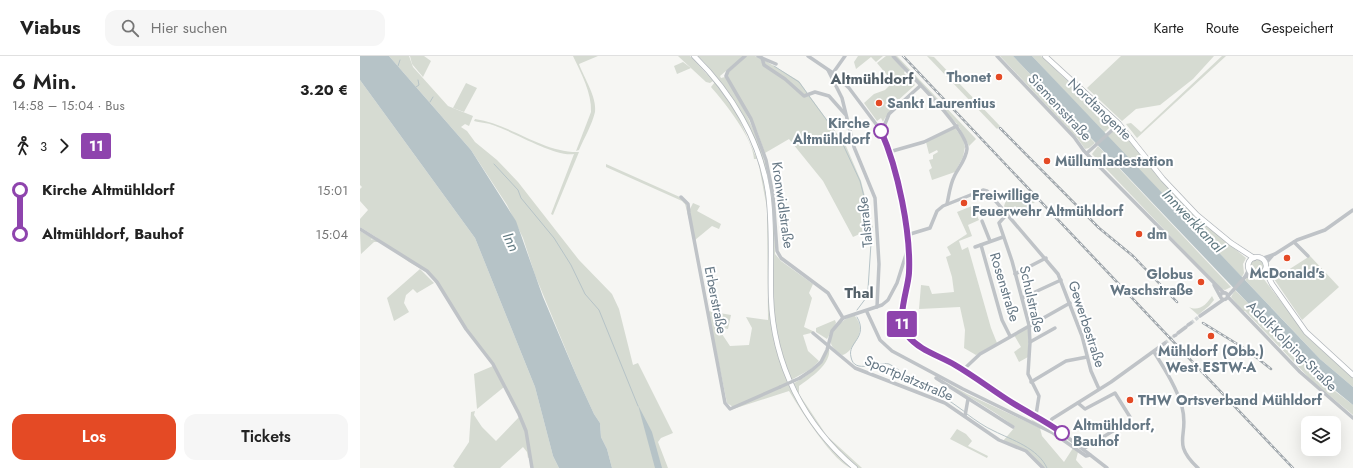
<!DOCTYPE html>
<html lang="de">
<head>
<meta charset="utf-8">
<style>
  :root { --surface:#fff; --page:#f6f6f6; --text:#222; --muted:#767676; --line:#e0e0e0; --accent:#e44a25 }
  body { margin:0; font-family:Jost,sans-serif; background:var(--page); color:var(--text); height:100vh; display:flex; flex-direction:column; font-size:15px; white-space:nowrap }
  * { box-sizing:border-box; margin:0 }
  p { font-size:13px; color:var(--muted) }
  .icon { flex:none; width:22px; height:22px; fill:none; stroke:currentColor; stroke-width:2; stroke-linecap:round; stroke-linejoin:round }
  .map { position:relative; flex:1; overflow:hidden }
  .side { display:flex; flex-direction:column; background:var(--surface); width:360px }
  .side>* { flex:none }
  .badge { padding:0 8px; border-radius:3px; font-size:14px; line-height:26px }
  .tools { position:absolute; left:941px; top:360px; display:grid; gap:8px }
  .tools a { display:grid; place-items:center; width:40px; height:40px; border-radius:8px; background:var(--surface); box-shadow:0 4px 16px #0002; font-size:20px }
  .map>.badge { position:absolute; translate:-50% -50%; box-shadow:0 0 0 2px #fff }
  .legs { display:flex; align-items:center; gap:6px; height:44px; padding:0 12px; font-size:13px }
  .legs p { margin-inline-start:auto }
  .head { display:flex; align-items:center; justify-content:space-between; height:68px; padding:0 12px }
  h1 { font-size:22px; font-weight:600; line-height:30px }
  .action { display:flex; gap:8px; margin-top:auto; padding:8px 12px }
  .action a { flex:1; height:46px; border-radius:12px; background:var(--accent); color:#fff; font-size:16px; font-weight:600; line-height:46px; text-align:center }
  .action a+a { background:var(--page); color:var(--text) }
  ul { padding:0 12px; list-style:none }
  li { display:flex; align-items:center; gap:14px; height:44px; font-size:15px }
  li i { display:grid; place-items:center; width:6px; height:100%; margin:0 5px; background:currentColor }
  li i::after { content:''; width:10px; height:10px; margin:-5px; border:3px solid; border-radius:50%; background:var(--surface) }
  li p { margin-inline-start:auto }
  li:first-child i { background:linear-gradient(#0000 50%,currentColor 0) }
  li:last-child i { background:linear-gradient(currentColor 50%,#0000 0) }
  header { display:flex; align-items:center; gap:24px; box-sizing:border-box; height:56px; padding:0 20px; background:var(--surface); border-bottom:1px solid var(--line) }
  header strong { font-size:19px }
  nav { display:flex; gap:22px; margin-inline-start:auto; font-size:14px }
  .search { width:280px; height:36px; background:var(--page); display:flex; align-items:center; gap:10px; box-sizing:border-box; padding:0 14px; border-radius:12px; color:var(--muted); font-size:15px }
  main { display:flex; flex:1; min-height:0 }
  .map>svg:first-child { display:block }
</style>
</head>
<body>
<header>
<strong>Viabus</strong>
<div class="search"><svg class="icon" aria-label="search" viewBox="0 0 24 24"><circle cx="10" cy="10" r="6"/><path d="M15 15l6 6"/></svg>Hier suchen</div>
<nav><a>Karte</a><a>Route</a><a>Gespeichert</a></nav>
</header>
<main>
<section class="side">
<div class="head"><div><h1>6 Min.</h1><p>14:58 – 15:04 · Bus</p></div><b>3.20 €</b></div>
<div class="legs"><svg class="icon" aria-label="walk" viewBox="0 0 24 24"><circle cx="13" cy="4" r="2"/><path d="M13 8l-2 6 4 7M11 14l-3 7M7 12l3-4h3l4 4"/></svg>3<svg class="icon" aria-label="forward" viewBox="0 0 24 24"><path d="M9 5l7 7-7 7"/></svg><b class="badge" style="background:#8e44ad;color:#fff">11</b></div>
<ul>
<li><i style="color:#8e44ad"></i><b>Kirche Altmühldorf</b><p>15:01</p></li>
<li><i style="color:#8e44ad"></i><b>Altmühldorf, Bauhof</b><p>15:04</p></li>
</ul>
<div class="action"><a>Los</a><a>Tickets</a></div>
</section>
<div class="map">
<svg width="993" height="412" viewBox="0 0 993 412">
  <rect width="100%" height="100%" fill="#f6f6f3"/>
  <g fill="#d6dbd2">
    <polygon points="29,0 49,0 53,11 88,50 113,60 109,70 105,68 101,71 107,75 115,86 137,104 158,126 219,204 252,238 259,253 273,309 278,307 313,377 301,382 298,386 308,412 252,412 247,393 241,381 240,367 234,358 217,321 175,219 163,182 147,149 111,94"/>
    <polygon points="50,0 64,0 71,5 63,21 52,8"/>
    <path d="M213,0H238L219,8C224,22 237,41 235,56C232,69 224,82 219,94L216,95L231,56C232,37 221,17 213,0Z"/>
    <polygon points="318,0 330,0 353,25 350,27 346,26"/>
    <path d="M338,0H384L360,20L361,22L365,21C404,82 415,126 415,198L421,205L453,228L449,237L452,242L444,271L455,276L443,279L448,295L459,305L451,313L431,324C422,299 415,274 413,247C410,211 415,174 410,138C403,84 375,38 338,0Z"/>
    <polygon points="386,0 395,0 402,3 401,5 446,41 449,39 486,90 501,125 513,172 493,181 463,125 429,83 405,97 397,75 367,21 368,17"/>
    <polygon points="498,0 523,0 516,6 511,1 496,13 494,6"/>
    <polygon points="526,0 531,0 545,15 544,17 555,29 535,47 537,49 525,62 523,66 521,62 517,65 504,47 514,38 525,34 529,30 524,22 527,19 517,7"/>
    <polygon points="534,0 537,0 616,83 609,90 598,69"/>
    <polygon points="567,0 574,1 640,70 637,73"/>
    <polygon points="640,0 653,0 735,87 729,92 725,93 718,83"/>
    <polygon points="672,0 681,0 750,65 750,71 744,77"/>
    <polygon points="761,0 854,0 833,23 800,49 776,53 762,65 727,32"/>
    <polygon points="862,0 866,0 777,82 766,68 771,67 781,76"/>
    <polygon points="404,4 439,25 448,38 445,39 404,8"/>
    <polygon points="323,6 331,12 317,18 314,10"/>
    <polygon points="0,24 115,182 175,331 193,400 199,412 172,412 170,401 168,402 167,396 163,391 140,412 95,412 93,410 109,386 111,356 115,355 114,359 122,371 136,385 160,360 136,311 109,277 84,237 68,217 49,206 16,181 0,171 0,163 8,154 0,145 0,133 2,131 0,129"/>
    <path d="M355,26L377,58L397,103H394C393,82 365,47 351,31Z"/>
    <polygon points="106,27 117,32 104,56 93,52"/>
    <path d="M115,63C151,68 182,97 219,96L193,159L191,158L214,98C196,101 157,78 138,71C130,67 122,67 114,65Z"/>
    <polygon points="595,72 603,83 605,91 603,101 595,116 572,124 569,114 572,112 569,104 573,103 573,99 578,96 577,94 569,98 566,86"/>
    <polygon points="758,73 761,75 798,119 841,165 886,202 883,208 884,217 882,221 747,81 754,74"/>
    <polygon points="738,90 871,231 865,234 861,233 732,98"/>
    <path d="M398,105C412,149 408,192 409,237C410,306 441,368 493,412C476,411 438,350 429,335L370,354L373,351L367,347L348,255L371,259L368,273L363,272L362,278L370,290L389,289L392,272L386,261L408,264L407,152Z"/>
    <polygon points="246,108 322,142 326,147 330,167 325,148 322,145 246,111"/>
    <polygon points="662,132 675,146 653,161 644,150 647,142"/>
    <polygon points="333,147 340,150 337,155 361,168 359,173 352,170 335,184 329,155"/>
    <polygon points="612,150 619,164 608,169 612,180 599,185 602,194 608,191 631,272 637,287 616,299 604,292 605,274 600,251 559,253 561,229 569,230 572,238 594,236 592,221 586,201 591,199 587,191 607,178 597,156"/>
    <polygon points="0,175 12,182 11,184 13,183 19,186 14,186 1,198"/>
    <polygon points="950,200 979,231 942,264 914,223"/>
    <circle cx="897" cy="210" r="7"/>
    <polygon points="60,213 74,227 57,237 53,233 46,239 44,247 49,256 34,265 27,242"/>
    <polygon points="888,221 896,224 903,222 942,273 993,322 993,331 960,303 885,224"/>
    <polygon points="875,234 976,336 993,349 993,359 952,325 885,255 883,255 871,241"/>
    <path d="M852,240L854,244L849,250L838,259L829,251C839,256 847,248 852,240Z"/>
    <path d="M492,260H495C498,264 500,268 500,273C500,281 490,298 482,299C478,296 471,291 471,287C469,275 483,263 492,260Z"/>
    <polygon points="475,264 476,267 467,283 456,276 456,272"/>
    <polygon points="666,272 669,273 668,301 659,306 654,296 661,291 654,279"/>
    <path d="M469,292C472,308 450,322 439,330V338L467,380L502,412H498C469,387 451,361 432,328C452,318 459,311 469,292Z"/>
    <polygon points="133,310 144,331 117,353 114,318"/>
    <path d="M578,322L607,338L680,372L682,380L704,406L713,392L718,396L716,404L723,412H684L671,398L643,385L655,371C631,352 604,339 578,322Z"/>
    <polygon points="675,361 702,381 675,368 670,362"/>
    <polygon points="597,373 606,378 612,385 608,390 628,400 627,402 590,383"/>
  </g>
  <g fill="#b6c3c7">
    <polygon points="0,0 29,0 111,94 156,165 183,241 217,321 234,358 240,367 241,381 247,393 252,412 199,412 193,400 175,331 115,182 0,24"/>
    <polygon points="653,0 672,0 960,303 993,331 993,349 960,322 944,306"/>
    <polygon points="278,349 292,376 302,412 295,412"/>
  </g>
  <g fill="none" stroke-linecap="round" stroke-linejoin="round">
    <g stroke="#b6c3c7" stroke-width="1">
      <polyline points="38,10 40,4"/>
      <polyline points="414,10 439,26 447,37"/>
      <polyline points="56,31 59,29 58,24"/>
      <polyline points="449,40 474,74"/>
      <polyline points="70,46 73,41"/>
      <polyline points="480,82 500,125 512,172 508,233 506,242 497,254"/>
      <polyline points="134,108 158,134 161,142 194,182 211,209 225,238 239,254 278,350"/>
      <path d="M497,261C509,282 487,286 491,301C494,319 518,305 529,308C537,311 543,319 550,322C554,323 558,322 562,325L569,335L591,346L605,356"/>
      <path d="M607,358C615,364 625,371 634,375C652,384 678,392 687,412"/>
    </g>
    <g stroke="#d2d6d7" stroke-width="3.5" stroke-dasharray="3.5 2" stroke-linecap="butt">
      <polyline points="831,267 840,260"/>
      <polyline points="805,287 814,280"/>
    </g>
    <defs>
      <g id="major">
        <path d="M334,0C371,36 400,84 408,136C413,171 410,206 411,241C413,308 444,369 495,412"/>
        <polyline points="685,0 759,68 803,123 837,159 871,187 894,202"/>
        <circle cx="897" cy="210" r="9"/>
        <polyline points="905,214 912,228 946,276 993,319"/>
      </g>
    </defs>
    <use href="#major" stroke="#b2b7bb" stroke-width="6"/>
    <g stroke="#bfc3c7" stroke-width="3.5">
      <polyline points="385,0 368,15 366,20 391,63 406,104 413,139 417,195 421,202 468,237 483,262"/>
      <polyline points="398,0 402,2 404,9 425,23 444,40 455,36 469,40 485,58"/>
      <polyline points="448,0 473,17 489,32 519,72 529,96 536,118 549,189 548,229 542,264 546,278 568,296 594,308 654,348 689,367 747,412"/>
      <path d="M533,0C548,17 608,74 607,93C606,104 598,112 594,121C590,129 589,139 587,148"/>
      <polyline points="637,0 714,81 724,95 864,237"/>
      <polyline points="402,2 416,8"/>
      <polyline points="468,14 482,42 494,91 515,142 519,208 517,251"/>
      <polyline points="473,17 485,0"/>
      <polyline points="519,72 525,68 529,58 560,30"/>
      <polyline points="529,96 564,86 597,70"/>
      <polyline points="727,97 759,68"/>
      <polyline points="321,141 328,148 329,157 365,347 370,353 420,331"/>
      <polyline points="647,158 639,167 652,205 669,269 670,286 668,318 679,340 676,359"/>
      <polyline points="622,165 630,185"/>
      <polyline points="0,173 67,215 77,226 106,273 133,308 159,358 166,375 172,412"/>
      <polyline points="547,179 570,172 577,155 583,150 623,134 627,135 698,218 722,280 731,315 739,333"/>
      <polyline points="934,186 948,200"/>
      <polyline points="621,189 642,264 650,280"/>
      <polyline points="615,191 643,181"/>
      <polyline points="901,203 915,198 937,184 965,174 993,154"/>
      <polyline points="905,208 912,200"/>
      <polyline points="655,218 686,202"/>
      <polyline points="885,221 893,218"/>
      <polyline points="854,229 860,240"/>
      <circle cx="864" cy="240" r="3.5"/>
      <polyline points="868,240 885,221 889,213"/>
      <polyline points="868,241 940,316 993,362"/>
      <polyline points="662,242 701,224"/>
      <polyline points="507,256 520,284 532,295 603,333 693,377 726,400 730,399"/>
      <polyline points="840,260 863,244"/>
      <polyline points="828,269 831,267"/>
      <polyline points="453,277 495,312 585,347 639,384 666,395 683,412"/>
      <polyline points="818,277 826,271"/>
      <polyline points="814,280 816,279"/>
      <polyline points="670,286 695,272"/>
      <path d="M794,296C804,312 817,332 822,351C830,380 810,386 838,412"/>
      <polyline points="603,314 620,298 710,247"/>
      <polyline points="440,322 452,314 461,306 467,294 472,275 483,262 522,249 528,244 537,227 549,189"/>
      <polyline points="576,322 653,371"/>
      <polyline points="671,326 706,305 727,301"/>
      <polyline points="718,347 725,353 755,337 770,361 768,366 723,393"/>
      <polyline points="605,360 608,343"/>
      <polyline points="689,367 692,363 751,326 805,287"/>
    </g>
    <use href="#major" stroke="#fff" stroke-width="4.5"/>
    <defs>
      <g id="rail">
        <polyline points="543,0 933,412"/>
        <polyline points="640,72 739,172 773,200 817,246"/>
        <polyline points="843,267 887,294 911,313"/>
      </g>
    </defs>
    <use href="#rail" stroke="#a0a7ac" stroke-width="2.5"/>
    <use href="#rail" stroke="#fff" stroke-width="1" stroke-dasharray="3" stroke-linecap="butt"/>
    <polyline stroke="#bfc3c7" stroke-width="3.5" points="420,331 440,322"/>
  </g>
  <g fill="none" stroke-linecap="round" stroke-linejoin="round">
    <defs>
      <path id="line-1" d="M521,75C538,113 551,177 549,217C548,234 535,265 547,279C560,295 578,299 595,309C614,320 632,334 651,346C668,357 686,365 702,377"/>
    </defs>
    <use href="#line-1" stroke="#fff" stroke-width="9"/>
    <use href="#line-1" stroke="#8e44ad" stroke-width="6"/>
  </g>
  <g fill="#e44a25" stroke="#fff" stroke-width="1.5">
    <circle cx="639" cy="21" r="4"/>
    <circle cx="519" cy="47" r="4"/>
    <circle cx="687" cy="105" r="4"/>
    <circle cx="604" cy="147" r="4"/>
    <circle cx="779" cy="178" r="4"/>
    <circle cx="927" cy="202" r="4"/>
    <circle cx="841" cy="226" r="4"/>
    <circle cx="851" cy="280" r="4"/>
    <circle cx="770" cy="344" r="4"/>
  </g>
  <g fill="#fff" stroke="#8e44ad" stroke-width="2">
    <circle cx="521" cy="75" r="7"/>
    <circle cx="702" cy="377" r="7"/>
  </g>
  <g text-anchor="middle" stroke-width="4" stroke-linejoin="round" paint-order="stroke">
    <g font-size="14" font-weight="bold" fill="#657784" stroke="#fff" text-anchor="start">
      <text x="631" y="26" text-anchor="end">Thonet</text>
      <text x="527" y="52">Sankt Laurentius</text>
      <text x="695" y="110">Müllumladestation</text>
      <text x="612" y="144">Freiwillige<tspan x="612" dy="16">Feuerwehr Altmühldorf</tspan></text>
      <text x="787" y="183">dm</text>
      <text x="927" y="222" text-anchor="middle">McDonald's</text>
      <text x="833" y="223" text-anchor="end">Globus<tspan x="833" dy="16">Waschstraße</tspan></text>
      <text x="851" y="300" text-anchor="middle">Mühldorf (Obb.)<tspan x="851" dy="16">West ESTW-A</tspan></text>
      <text x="778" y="349">THW Ortsverband Mühldorf</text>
    </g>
    <g font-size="14" fill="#657784" stroke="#fff">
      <text transform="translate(700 51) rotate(47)" y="5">Siemensstraße</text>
      <text transform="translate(740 53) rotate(44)" y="5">Nordtangente</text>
      <text transform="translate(423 149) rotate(82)" y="5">Kronwidlstraße</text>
      <text transform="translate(505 166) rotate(-96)" y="5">Talstraße</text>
      <text transform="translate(645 231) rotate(73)" y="5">Rosenstraße</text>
      <text transform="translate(672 243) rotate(77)" y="5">Schulstraße</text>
      <text transform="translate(356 244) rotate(79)" y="5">Erberstraße</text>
      <text transform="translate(727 268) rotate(72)" y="5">Gewerbestraße</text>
      <text transform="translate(932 290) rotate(45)" y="5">Adolf-Kolping-Straße</text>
      <text transform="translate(549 322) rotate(23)" y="5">Sportplatzstraße</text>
    </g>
    <g font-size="14" font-weight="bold" fill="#657784" stroke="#fff" text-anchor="end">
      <text x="510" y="72">Kirche<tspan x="510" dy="16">Altmühldorf</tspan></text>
      <text x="713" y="374" text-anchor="start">Altmühldorf,<tspan x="713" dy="16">Bauhof</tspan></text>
    </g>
    <g font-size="15" font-weight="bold" fill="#536069" stroke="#fff">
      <text x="512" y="28">Altmühldorf</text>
      <text x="499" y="242">Thal</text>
    </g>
    <g font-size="15" font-style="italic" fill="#607981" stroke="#fff">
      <text transform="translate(833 165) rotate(46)" y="5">Innwerkkanal</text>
      <text transform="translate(151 186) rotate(65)" y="5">Inn</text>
    </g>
  </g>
</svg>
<div class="tools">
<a><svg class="icon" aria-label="layers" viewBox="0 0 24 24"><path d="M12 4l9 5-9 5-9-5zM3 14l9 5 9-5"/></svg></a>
</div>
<b class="badge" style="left:542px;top:268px;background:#8e44ad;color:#fff">11</b>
</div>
</main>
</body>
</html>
